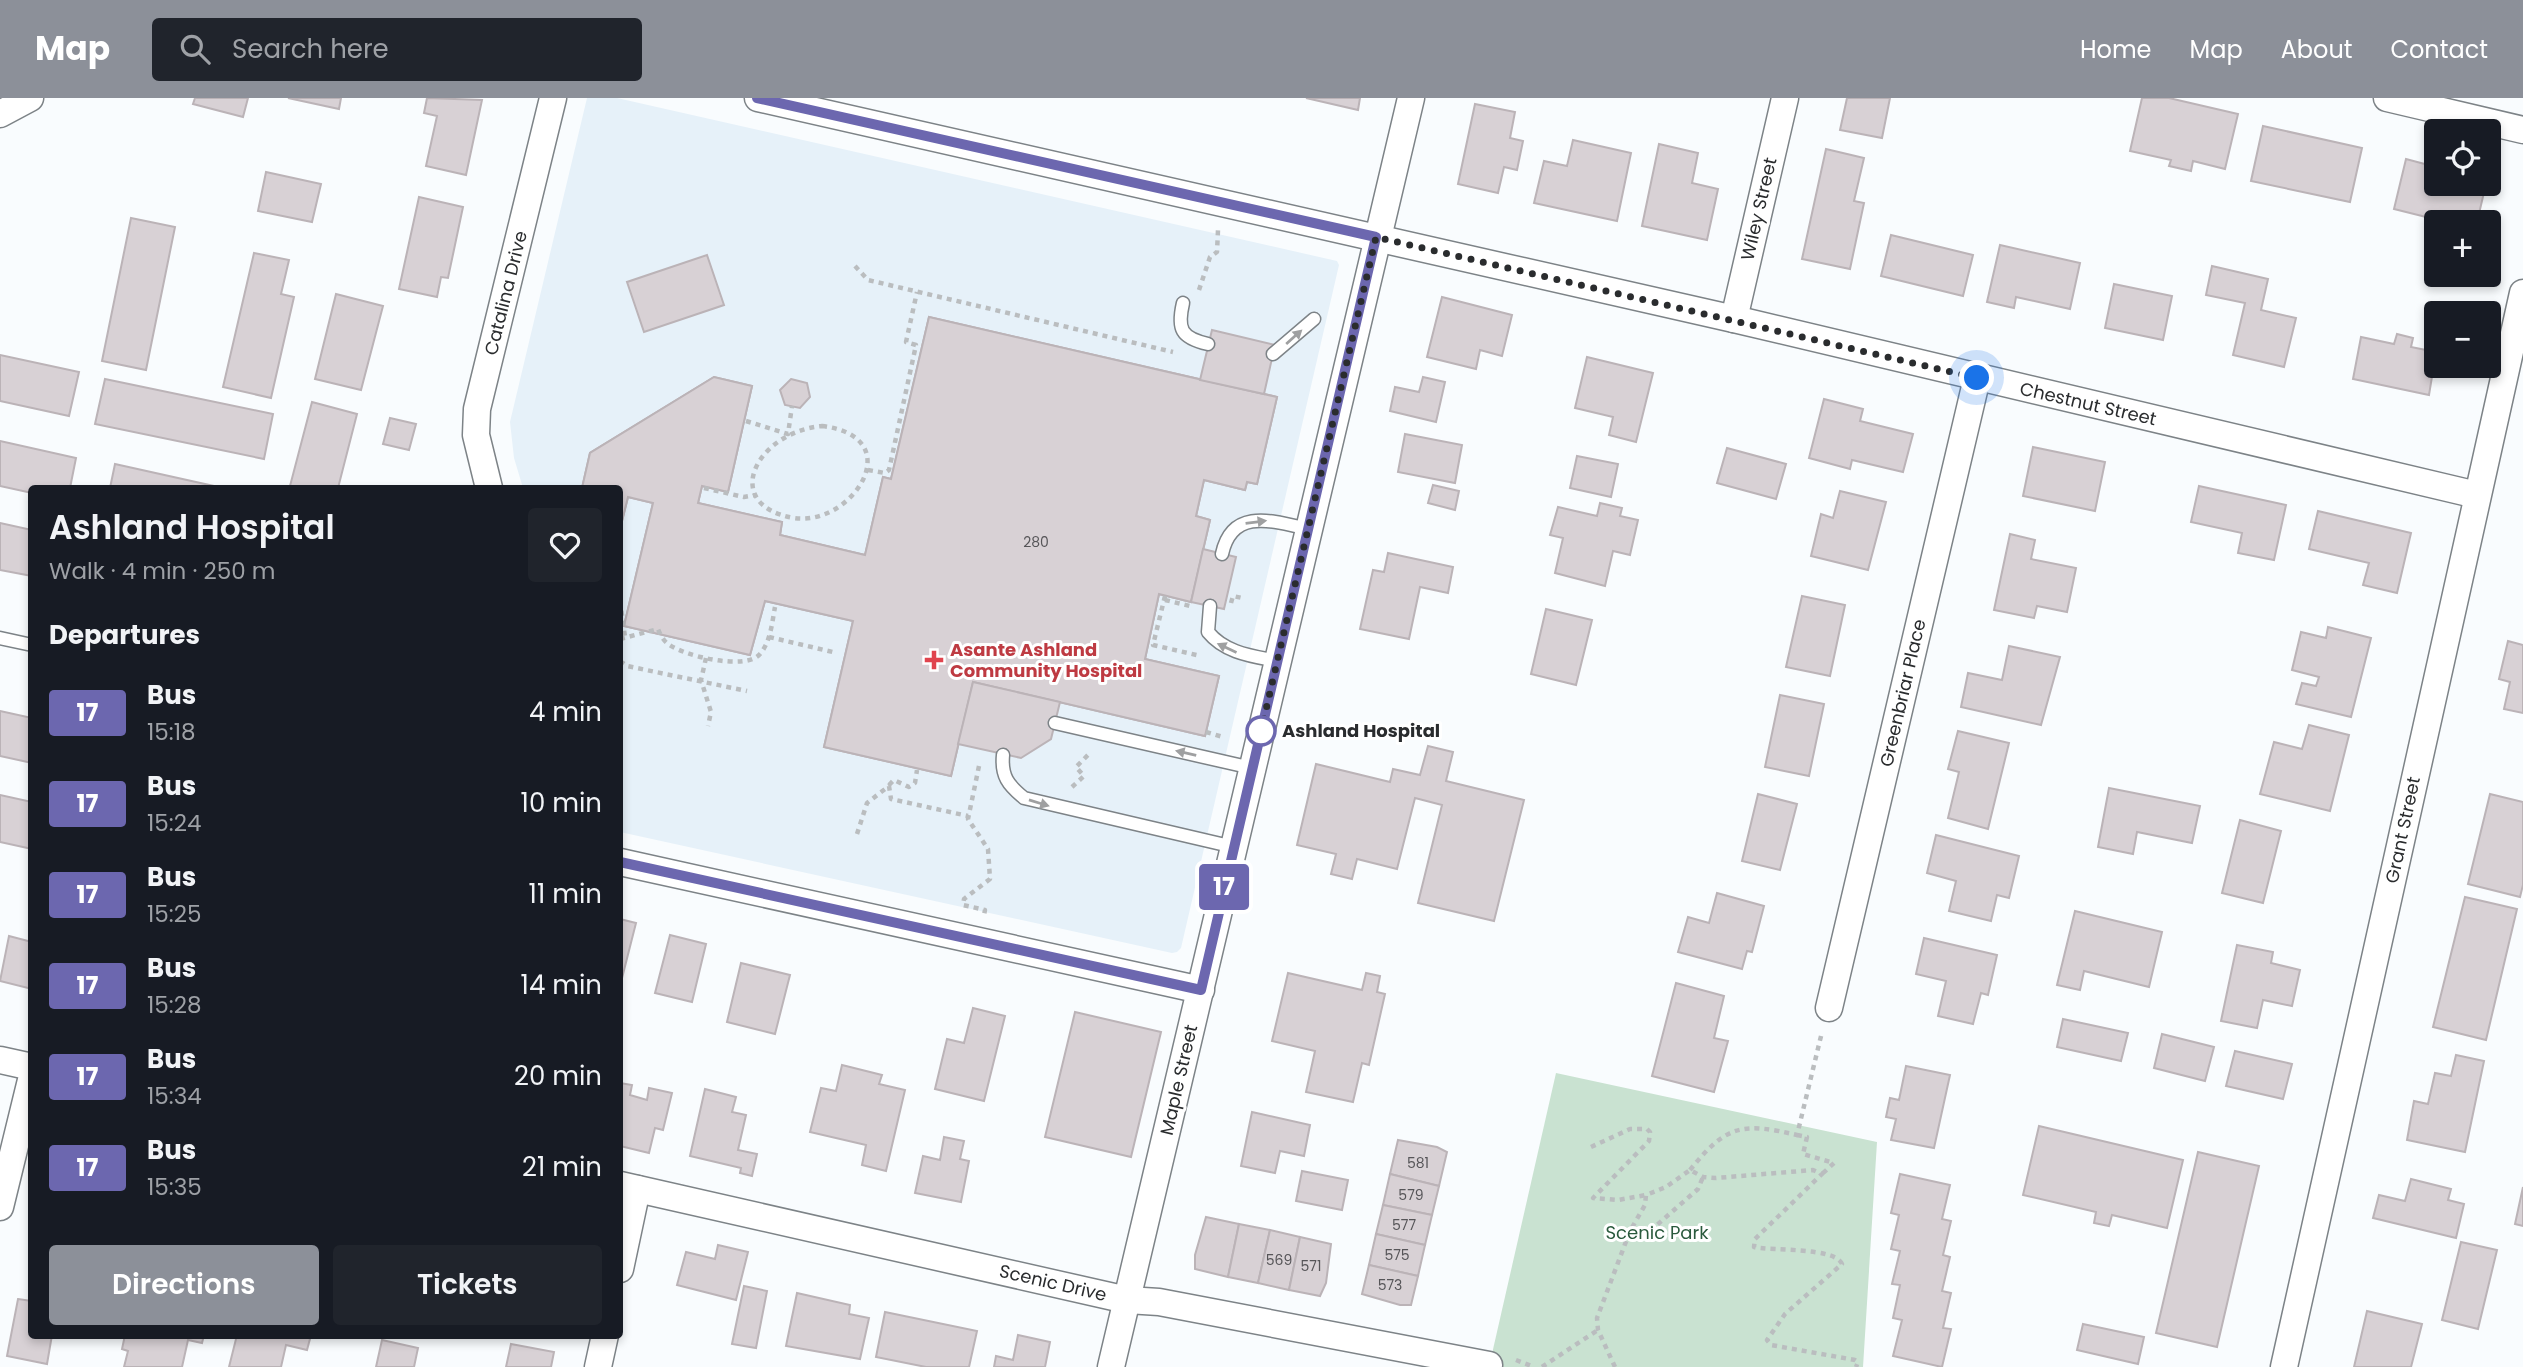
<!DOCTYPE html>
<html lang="en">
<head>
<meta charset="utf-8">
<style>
  :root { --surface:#171b24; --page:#20242c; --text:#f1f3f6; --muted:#9ea1a6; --accent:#8c9099 }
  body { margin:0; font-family:Poppins,sans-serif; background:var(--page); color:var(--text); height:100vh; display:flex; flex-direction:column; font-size:26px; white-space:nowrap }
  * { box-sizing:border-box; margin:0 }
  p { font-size:23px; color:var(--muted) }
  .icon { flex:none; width:38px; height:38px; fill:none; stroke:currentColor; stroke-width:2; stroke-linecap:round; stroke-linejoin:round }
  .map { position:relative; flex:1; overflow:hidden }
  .sheet { position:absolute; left:28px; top:387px; width:595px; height:854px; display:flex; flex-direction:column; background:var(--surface); border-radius:7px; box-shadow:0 4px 10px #0003 }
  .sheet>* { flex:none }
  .badge { padding:0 14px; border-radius:5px; font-size:24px; line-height:46px }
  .controls { position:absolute; left:2424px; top:21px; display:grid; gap:14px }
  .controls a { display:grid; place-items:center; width:77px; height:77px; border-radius:7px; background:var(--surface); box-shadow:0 4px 10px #0003; font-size:35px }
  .you { position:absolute; width:35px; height:35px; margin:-18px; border:5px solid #fff; border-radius:50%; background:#1a73e8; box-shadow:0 0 0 10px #1a73e833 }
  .map>.badge { position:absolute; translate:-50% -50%; box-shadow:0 0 0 4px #fff }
  h2 { padding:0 21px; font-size:26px; line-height:63px }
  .round { display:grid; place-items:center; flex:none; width:74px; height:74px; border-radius:7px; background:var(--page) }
  .head { display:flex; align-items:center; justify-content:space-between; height:119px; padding:0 21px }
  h1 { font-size:33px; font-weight:600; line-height:52px }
  .action { display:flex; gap:14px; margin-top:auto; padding:14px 21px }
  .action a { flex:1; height:80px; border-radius:7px; background:var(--accent); color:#fff; font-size:28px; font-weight:600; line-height:80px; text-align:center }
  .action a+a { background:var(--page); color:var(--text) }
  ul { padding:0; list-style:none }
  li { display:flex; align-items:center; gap:21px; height:91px; padding:0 21px }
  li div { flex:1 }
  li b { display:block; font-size:26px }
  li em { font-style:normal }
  li .badge { min-width:77px; font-weight:700; text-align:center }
  header { display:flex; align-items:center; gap:42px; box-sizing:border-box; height:98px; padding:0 35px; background:var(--accent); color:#fff }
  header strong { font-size:33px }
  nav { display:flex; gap:38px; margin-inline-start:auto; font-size:24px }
  .search { width:490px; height:63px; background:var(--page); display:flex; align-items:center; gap:18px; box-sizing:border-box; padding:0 24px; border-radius:7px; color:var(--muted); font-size:26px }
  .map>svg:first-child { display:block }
</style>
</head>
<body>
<header>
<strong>Map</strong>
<div class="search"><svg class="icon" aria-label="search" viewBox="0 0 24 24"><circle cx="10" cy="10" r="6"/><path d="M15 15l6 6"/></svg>Search here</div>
<nav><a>Home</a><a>Map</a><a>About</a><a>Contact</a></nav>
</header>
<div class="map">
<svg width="2523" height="1269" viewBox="0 0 2523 1269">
  <rect width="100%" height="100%" fill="#f9fcfe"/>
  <polygon fill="#e6f1f9" points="587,0 617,0 1337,163 1339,167 1181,850 1177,854 1172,855 620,734 620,390 523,390 514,360 510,324"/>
  <polygon fill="#c9e2d1" points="1556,975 1877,1044 1863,1269 1489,1269"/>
  <g fill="#d8d1d5" stroke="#bbb3b7" stroke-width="2" fill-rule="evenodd">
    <polygon points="195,0 248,0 243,19 193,6"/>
    <polygon points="288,0 341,0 339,11"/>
    <polygon points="427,0 482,2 466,77 426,68 437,18 424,15"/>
    <polygon points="1306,0 1360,0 1358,12"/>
    <polygon points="1847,0 1890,0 1882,40 1840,32"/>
    <polygon points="2142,0 2169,0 2238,16 2225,71 2193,63 2191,73 2169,68 2171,62 2130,53"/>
    <polygon points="1475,6 1515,14 1510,40 1523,43 1517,72 1504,69 1498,95 1458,86"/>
    <polygon points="2263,28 2362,50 2350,104 2251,83"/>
    <polygon points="1573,42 1631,55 1617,123 1534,105 1544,63 1567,68"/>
    <polygon points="1659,46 1698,55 1692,85 1718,91 1707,142 1642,128"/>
    <polygon points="1826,51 1864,60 1854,103 1864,105 1850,171 1802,161"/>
    <polygon points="2406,61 2436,69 2436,86 2486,86 2477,124 2446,124 2394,111"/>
    <polygon points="266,74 321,86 312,124 258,113"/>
    <polygon points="419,99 463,109 448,180 441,179 437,199 399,191"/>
    <polygon points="131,120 175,129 146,272 102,263"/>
    <polygon points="1891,137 1973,157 1963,198 1881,178"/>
    <polygon points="2000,147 2080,165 2070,211 2016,199 2014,210 1987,204"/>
    <polygon points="254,155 289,162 281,196 294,199 271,300 223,289"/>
    <polygon points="707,157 724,207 644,234 627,184"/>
    <polygon points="2212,168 2268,181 2261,212 2296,220 2284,269 2233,257 2245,205 2206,197"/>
    <polygon points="2114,186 2172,198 2163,242 2105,230"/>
    <polygon points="336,196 383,208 361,292 315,281"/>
    <polygon points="1442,199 1512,217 1502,258 1480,252 1476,271 1427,259"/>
    <path d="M929,219L1277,299L1257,386L1247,384L1245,392L1204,382L1196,418L1210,422L1191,504L1159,496L1145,561L1219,578L1205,638L973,584L951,678L824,649L853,523L765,503L750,557L624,528L653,405L628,399L620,431V390H582L590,355L714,279L752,288L728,394L702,388L698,405L782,424L780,437L865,457L883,379L891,381ZM917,544L948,551L947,555L934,552L927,583L909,579Z"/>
    <polygon points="929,219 1277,299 1257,386 1247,384 1245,392 1204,382 1196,418 1210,422 1191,504 1159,496 1145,561 1219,578 1205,638 973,584 951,678 824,649 853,523 765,503 750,557 624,528 653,405 628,399 620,431 620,390 582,390 590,355 714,279 752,288 728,394 702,388 698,405 782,424 780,437 865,457 883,379 891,381"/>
    <polygon points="1212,232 1275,247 1264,296 1200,282"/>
    <polygon points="2397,236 2413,240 2411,249 2436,254 2429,297 2353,281 2361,239 2394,246"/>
    <polygon points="0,257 79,274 69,318 0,303"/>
    <polygon points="1587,259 1653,275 1636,344 1609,337 1613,319 1575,310"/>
    <polygon points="1423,279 1445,284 1436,324 1390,313 1395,289 1419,294"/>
    <polygon points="105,281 273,316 264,361 95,326"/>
    <polygon points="791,281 807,285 810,299 800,310 785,307 780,292"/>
    <polygon points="1824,301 1863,311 1860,323 1913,336 1903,374 1852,362 1850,371 1809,360"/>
    <polygon points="312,304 357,316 338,390 290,388"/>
    <polygon points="390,320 416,326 409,352 383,346"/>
    <polygon points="1405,336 1462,347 1455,385 1398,374"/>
    <polygon points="0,343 76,360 70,390 32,390 32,395 0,388"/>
    <polygon points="2033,349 2105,364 2095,413 2023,398"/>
    <polygon points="1727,350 1786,366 1776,401 1717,385"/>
    <polygon points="1577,358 1618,366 1611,399 1570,390"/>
    <polygon points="115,366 223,390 110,390"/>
    <polygon points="1433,387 1459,393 1455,412 1428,405"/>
    <polygon points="2199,388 2286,407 2274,462 2238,455 2242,435 2191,424"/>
    <polygon points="1840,393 1886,404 1868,472 1811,458 1821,416 1833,420"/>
    <polygon points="1600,405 1622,410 1620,418 1638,422 1630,457 1613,453 1605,488 1555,475 1563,440 1550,437 1558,409 1597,418"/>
    <polygon points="2318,413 2411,435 2397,495 2363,487 2369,465 2309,451"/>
    <polygon points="0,425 32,432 32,478 0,472"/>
    <polygon points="2010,436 2035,442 2031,461 2076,470 2067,514 2037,508 2034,520 1994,512"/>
    <polygon points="1203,451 1236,459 1224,511 1191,504"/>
    <polygon points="1388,455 1453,469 1448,495 1420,489 1409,541 1360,531 1373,472 1384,474"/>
    <polygon points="1802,498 1845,507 1830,578 1786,569"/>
    <polygon points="1546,511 1592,522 1576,587 1531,576"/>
    <polygon points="2328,529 2371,540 2351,619 2296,606 2302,585 2316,588 2319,579 2292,572 2301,534 2326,540"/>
    <polygon points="2508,543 2523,547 2523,615 2504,611 2510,584 2499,581"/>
    <polygon points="2009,548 2060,559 2041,627 1961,609 1968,575 2002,582"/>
    <polygon points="973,584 1060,604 1051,641 1021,660 958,646"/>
    <polygon points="1780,597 1824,606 1809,678 1765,669"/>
    <polygon points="0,613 32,620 32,665 0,658"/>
    <polygon points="2309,627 2349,637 2330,713 2260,696 2274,644 2302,651"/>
    <polygon points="1958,633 2009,645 1988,731 1948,720 1959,674 1948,671"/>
    <polygon points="1428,648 1453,654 1446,683 1524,702 1494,823 1418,805 1442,707 1415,700 1397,771 1357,761 1352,781 1331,776 1336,756 1297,747 1316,666 1390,684 1393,671 1420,677"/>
    <polygon points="2109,690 2200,708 2192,745 2137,734 2133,756 2098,749"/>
    <polygon points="1758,696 1797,706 1780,772 1742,763"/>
    <polygon points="2490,696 2523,704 2523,787 2520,799 2468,786"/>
    <polygon points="0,697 32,704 32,751 0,744"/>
    <polygon points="2240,722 2281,733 2263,805 2222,795"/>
    <polygon points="1936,737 2019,758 2009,800 1997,797 1991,823 1949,813 1956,783 1927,775"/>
    <polygon points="1717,795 1764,808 1752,854 1747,853 1742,871 1678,854 1688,819 1709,825"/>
    <polygon points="2465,799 2517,811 2486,942 2433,929"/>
    <polygon points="2075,813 2162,834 2149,889 2084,873 2080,892 2057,887"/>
    <polygon points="620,821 636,825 620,888"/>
    <polygon points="670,837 706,846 692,904 655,895"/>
    <polygon points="9,838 32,844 32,891 0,883"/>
    <polygon points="1924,840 1997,857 1988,897 1981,895 1973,926 1938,918 1946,883 1916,876"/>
    <polygon points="2237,847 2273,854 2271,865 2300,872 2292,908 2263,902 2257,930 2221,923"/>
    <polygon points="741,865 790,877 775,936 727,924"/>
    <polygon points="1288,875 1362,892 1366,875 1380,878 1377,894 1385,896 1369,967 1362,965 1353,1004 1306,994 1315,953 1272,943"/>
    <polygon points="1676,885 1724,898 1714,940 1728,943 1714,994 1652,978"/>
    <polygon points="973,910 1005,918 984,1003 935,991 947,941 964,945"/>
    <polygon points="1075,914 1161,934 1131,1059 1045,1039"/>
    <polygon points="2063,921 2128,935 2121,963 2057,949"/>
    <polygon points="2162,936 2214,949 2205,983 2154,970"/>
    <polygon points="2235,953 2292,966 2283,1001 2226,988"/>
    <polygon points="2456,957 2484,963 2465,1054 2407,1042 2414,1003 2428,1006 2435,975 2451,978"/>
    <polygon points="842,967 882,977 879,986 905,992 886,1073 862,1067 866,1047 810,1034 821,990 836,993"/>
    <polygon points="1906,968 1950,977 1934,1050 1891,1042 1896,1021 1886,1019 1890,1000 1899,1002"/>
    <polygon points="620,985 632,987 630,997 647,1002 649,990 672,995 663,1032 655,1030 649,1055 620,1048"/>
    <polygon points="705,991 736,999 732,1014 746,1017 738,1052 757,1056 752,1078 740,1075 741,1070 690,1058"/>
    <polygon points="1252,1014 1310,1027 1304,1058 1280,1053 1275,1075 1241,1068"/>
    <polygon points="2039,1028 2183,1062 2167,1130 2112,1117 2109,1128 2094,1125 2096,1114 2023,1097"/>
    <polygon points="944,1039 964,1043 960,1061 969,1063 961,1104 915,1095 923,1058 940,1062"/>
    <polygon points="1398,1042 1437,1049 1447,1054 1439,1088 1390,1076"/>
    <polygon points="2198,1054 2259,1068 2217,1249 2156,1235"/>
    <polygon points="1302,1073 1348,1082 1342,1112 1296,1103"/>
    <polygon points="1390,1076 1439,1088 1432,1117 1383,1107"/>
    <polygon points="1900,1076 1950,1087 1942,1121 1951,1123 1943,1157 1950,1159 1942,1193 1951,1195 1943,1230 1951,1231 1942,1269 1893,1258 1902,1222 1893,1220 1900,1187 1892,1186 1900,1153 1891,1151 1899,1117 1891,1115"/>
    <polygon points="2411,1081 2451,1091 2448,1102 2464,1106 2456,1140 2373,1120 2379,1097 2405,1103"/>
    <polygon points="2523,1089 2523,1128 2515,1126"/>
    <polygon points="1383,1107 1432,1117 1425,1147 1376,1136"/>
    <polygon points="1206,1119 1239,1126 1228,1179 1195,1171 1195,1157"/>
    <polygon points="1239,1126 1270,1132 1258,1185 1228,1179"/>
    <polygon points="1270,1132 1300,1139 1289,1192 1258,1185"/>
    <polygon points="1376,1136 1425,1147 1418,1178 1369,1167"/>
    <polygon points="1300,1139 1331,1146 1326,1185 1320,1198 1289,1192"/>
    <polygon points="2461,1144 2497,1152 2478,1231 2442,1222"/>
    <polygon points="718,1147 748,1154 736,1202 677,1187 686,1154 715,1161"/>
    <polygon points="1369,1167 1418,1178 1411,1207 1400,1207 1362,1196"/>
    <polygon points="744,1188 767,1193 756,1250 732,1246"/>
    <polygon points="797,1195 850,1207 849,1216 869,1220 860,1261 786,1248"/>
    <polygon points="18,1201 32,1203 32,1237 52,1237 47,1266 7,1258"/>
    <polygon points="2367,1213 2422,1226 2411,1269 2354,1269"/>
    <polygon points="885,1214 977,1233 969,1269 926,1269 876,1259"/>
    <polygon points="2083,1226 2144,1239 2138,1266 2077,1252"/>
    <polygon points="125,1237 204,1237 202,1245 188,1242 182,1269 124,1269 128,1253 122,1251"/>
    <polygon points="237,1237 311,1237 307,1252 286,1247 281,1269 229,1269"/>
    <polygon points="1018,1237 1050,1244 1045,1269 994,1269 996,1258 1013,1262"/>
    <polygon points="382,1242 418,1250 414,1269 376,1269"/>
    <polygon points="511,1246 554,1254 551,1269 506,1269"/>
  </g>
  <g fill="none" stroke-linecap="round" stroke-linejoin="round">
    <defs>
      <g id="service">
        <path d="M1183,205C1177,231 1181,240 1208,246"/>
        <polyline points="1273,256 1314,221"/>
        <path d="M1222,456C1232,409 1273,423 1308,431"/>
        <path d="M1210,508L1208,534C1225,555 1252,558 1277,563"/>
        <polyline points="0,540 32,547"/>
        <polyline points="1055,625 1252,670"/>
        <path d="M1003,657C1001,678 1008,687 1024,700L1234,749"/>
      </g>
      <g id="minor">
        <polyline points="758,0 1734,221 2477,397"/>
        <polyline points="2387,0 2523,32"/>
        <polyline points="0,16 30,0"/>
        <polyline points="1734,221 1785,0"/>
        <polyline points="489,390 476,337 477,311 553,0"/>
        <polyline points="620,764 1201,892"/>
        <polyline points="1829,910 1977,280"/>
        <polyline points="0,962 32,969"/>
        <polyline points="620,1087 1127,1202 1159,1204 1489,1267"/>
        <polyline points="0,1109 32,978"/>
        <polyline points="620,1171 637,1091"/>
        <polyline points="598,1269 605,1237"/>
        <polyline points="1111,1269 1411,0"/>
        <polyline points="2284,1269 2523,195"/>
      </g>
    </defs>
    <use href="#service" stroke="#7d8387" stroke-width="15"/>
    <use href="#minor" stroke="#7d8387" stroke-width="29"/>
    <g stroke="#babdbf" stroke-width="4.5" stroke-dasharray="5 5" stroke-linecap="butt">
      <polyline points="855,168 868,182 1173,254"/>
      <polyline points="1199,192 1210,159 1217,154 1218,132"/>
      <polyline points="746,323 788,336 792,308"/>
      <path d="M822,328C911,339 852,429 794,420C719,407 756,334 822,328Z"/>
      <polyline points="868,372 885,375 889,372 916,247 906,244 917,194"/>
      <polyline points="704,390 744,399 756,397"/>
      <polyline points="1165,498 1153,547 1201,558"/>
      <polyline points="1165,502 1190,508"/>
      <polyline points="620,503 625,539"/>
      <polyline points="1231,505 1233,498 1242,500"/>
      <polyline points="769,539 837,555"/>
      <path d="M620,541L658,531C660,536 663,542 667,545C682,558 746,573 760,556C771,543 772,524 775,509"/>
      <polyline points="706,560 701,582 711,614 708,628"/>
      <polyline points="620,563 627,568 747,593"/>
      <polyline points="1206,634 1223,639"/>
      <polyline points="979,668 968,721 988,751 990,781 964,801 963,807 985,812 984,817"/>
      <polyline points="889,687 894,682 909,689 915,685 917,672"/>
      <polyline points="1072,689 1084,678 1076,669 1091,654"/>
      <polyline points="857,736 867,705 889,688 891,701 968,718"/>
      <polyline points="1797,1037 1807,1039 1803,1056 1834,1065 1822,1076"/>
      <polyline points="1591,1049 1630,1031 1647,1031 1650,1034 1649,1043 1593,1100 1618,1102 1646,1097"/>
      <path d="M1690,1072C1726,1027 1742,1024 1797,1037L1822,934"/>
      <polyline points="1630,1133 1650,1133 1698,1091 1703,1079"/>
      <polyline points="1516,1262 1534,1269"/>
      <polyline points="1542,1269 1598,1232"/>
      <path d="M1615,1269L1598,1232L1597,1220L1630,1133L1645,1107L1646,1097L1666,1089L1690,1072L1703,1079L1716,1080L1813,1072L1822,1076L1755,1141L1754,1149C1772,1153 1835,1149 1842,1166L1785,1216L1767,1242L1771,1247L1855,1262L1858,1264L1856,1269"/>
    </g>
    <use href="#service" stroke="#fff" stroke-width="12"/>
    <use href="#minor" stroke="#fff" stroke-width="26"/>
  </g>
  <defs><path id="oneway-solid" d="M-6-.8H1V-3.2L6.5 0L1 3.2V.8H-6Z" transform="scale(1.75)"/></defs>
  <g fill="#9fa0a1">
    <use href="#oneway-solid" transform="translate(1294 239) rotate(-42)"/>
    <use href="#oneway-solid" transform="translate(1256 424) rotate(-7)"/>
    <use href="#oneway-solid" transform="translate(1227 550) rotate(-155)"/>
    <use href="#oneway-solid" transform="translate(1186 655) rotate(-167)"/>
    <use href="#oneway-solid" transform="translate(1039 705) rotate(17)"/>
  </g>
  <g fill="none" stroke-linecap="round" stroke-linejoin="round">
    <defs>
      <polyline id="line" points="620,764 1201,892 1376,139 757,0"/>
    </defs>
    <use href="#line" stroke="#fff" stroke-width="16"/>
    <use href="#line" stroke="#6c67af" stroke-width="10"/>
    <polyline stroke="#2a2c2e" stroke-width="7" stroke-dasharray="0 12.6" points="1261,633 1376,139 1977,280"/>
  </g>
  <path fill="#e0444e" stroke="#fff" stroke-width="2.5" d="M930.5 551.5h7v7h7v7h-7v7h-7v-7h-7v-7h7z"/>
  <circle fill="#fff" stroke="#6c67af" stroke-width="3.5" cx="1261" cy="633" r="14"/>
  <g text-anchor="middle" stroke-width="6" stroke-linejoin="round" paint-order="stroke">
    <g font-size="14" fill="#565558">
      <text x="1036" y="449">280</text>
      <text x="1418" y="1070">581</text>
      <text x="1411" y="1102">579</text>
      <text x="1404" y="1132">577</text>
      <text x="1397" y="1162">575</text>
      <text x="1279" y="1167">569</text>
      <text x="1311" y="1173">571</text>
      <text x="1390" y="1192">573</text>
    </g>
    <g font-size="18" fill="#2a2c2e" stroke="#fff">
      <text transform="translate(1759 111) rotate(-77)" y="6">Wiley Street</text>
      <text transform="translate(506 195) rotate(-76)" y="6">Catalina Drive</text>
      <text transform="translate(2088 306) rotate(13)" y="6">Chestnut Street</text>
      <text transform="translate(1903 595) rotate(-77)" y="6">Greenbriar Place</text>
      <text transform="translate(2403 732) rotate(-78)" y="6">Grant Street</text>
      <text transform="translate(1179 982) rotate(-77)" y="6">Maple Street</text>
      <text transform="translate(1053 1185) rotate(13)" y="6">Scenic Drive</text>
    </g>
    <g font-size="18" font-weight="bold" fill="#be3a42" stroke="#fff" text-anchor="start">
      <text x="950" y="558">Asante Ashland<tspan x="950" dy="21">Community Hospital</tspan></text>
    </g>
    <g font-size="18" font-weight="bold" fill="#2a2c2e" stroke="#fff" text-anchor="start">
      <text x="1282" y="639">Ashland Hospital</text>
    </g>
    <g font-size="18" fill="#2a5a3d" stroke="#fff">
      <text x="1657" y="1141">Scenic Park</text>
    </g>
  </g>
</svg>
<div class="controls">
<a><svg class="icon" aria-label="locate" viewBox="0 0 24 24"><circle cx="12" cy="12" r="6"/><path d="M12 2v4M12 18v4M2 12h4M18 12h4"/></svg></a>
<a>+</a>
<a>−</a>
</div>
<div class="you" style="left:1977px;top:280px"></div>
<b class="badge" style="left:1224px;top:789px;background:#6c67af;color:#fff">17</b>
<section class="sheet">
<div class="head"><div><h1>Ashland Hospital</h1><p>Walk · 4 min · 250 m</p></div><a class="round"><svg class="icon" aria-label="heart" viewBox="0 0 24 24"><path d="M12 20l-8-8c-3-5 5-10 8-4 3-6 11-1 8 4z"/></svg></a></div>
<h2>Departures</h2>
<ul>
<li><span class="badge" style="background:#6c67af;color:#fff">17</span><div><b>Bus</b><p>15:18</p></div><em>4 min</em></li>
<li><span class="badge" style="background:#6c67af;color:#fff">17</span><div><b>Bus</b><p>15:24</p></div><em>10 min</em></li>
<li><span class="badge" style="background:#6c67af;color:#fff">17</span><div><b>Bus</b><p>15:25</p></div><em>11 min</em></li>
<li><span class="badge" style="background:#6c67af;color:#fff">17</span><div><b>Bus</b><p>15:28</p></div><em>14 min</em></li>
<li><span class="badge" style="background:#6c67af;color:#fff">17</span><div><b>Bus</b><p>15:34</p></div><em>20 min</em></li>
<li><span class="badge" style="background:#6c67af;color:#fff">17</span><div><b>Bus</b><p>15:35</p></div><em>21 min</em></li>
</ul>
<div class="action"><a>Directions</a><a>Tickets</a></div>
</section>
</div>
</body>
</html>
